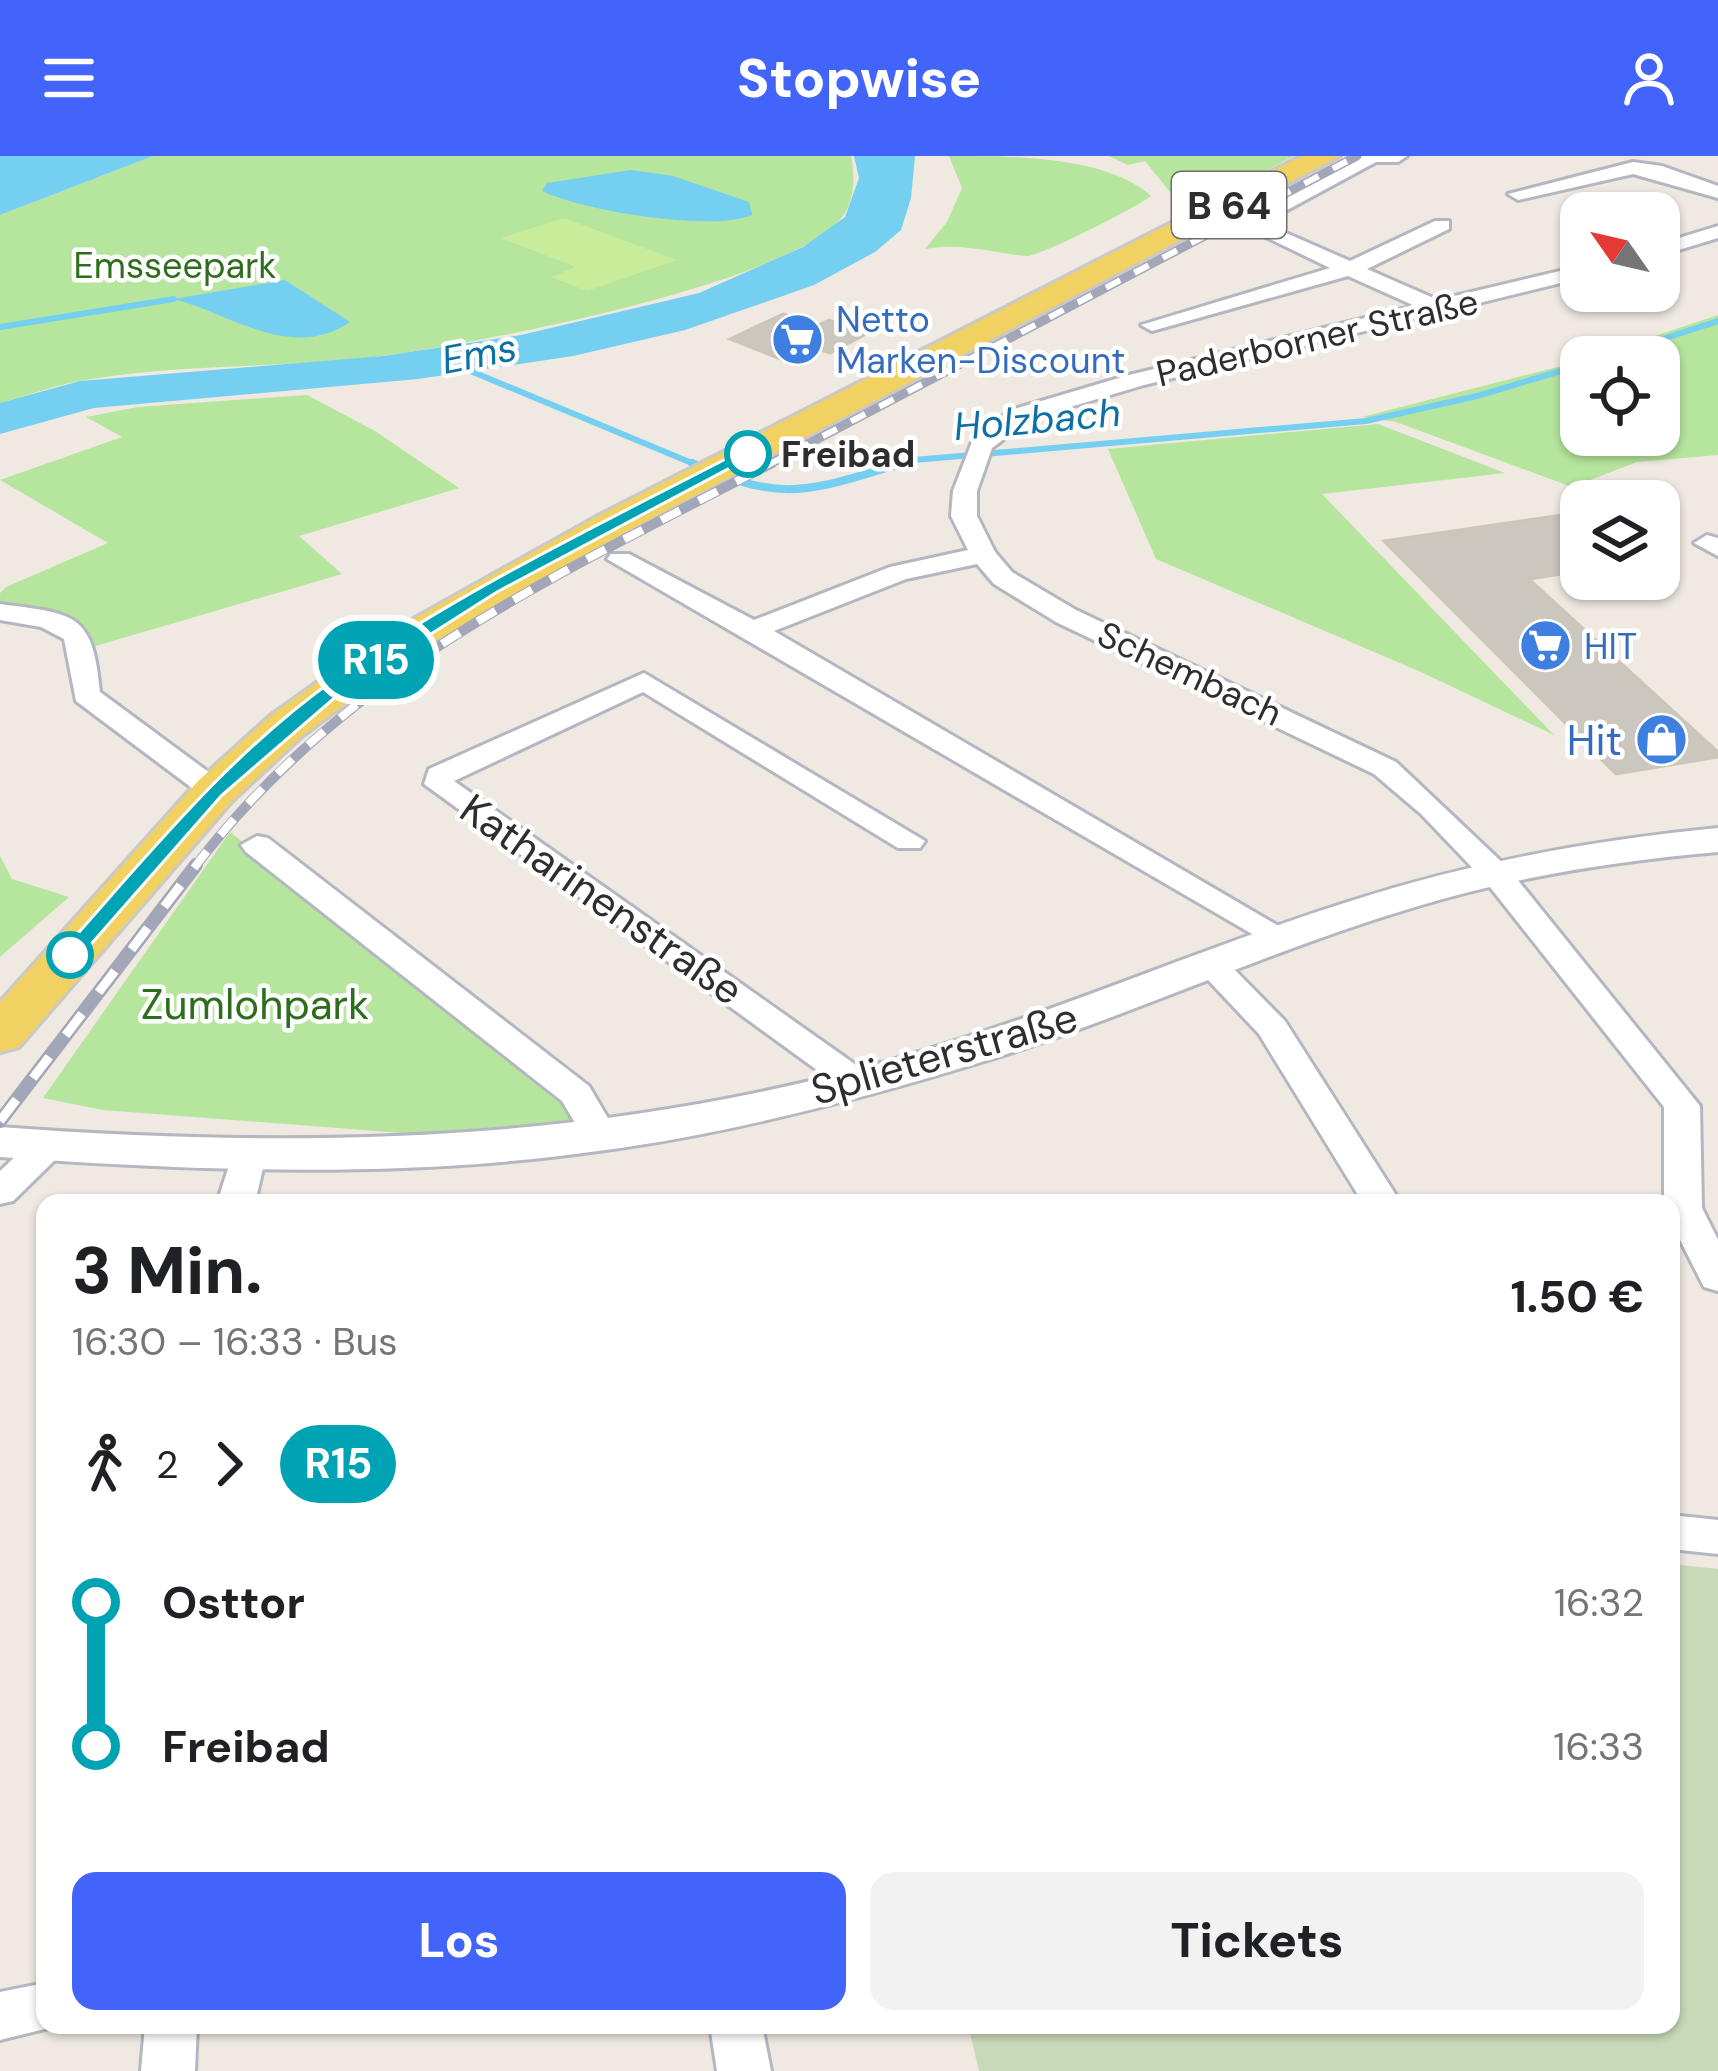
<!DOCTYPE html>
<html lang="de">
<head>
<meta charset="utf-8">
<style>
  :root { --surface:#fff; --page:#f2f2f2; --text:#202124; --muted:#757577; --accent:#4264fb }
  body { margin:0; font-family:"DM Sans",sans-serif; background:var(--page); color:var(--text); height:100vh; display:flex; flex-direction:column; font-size:45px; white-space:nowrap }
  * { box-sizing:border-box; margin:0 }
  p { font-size:39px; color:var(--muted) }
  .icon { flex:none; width:66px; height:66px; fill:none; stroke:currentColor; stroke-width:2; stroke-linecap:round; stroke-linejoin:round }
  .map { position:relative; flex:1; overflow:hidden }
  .details { position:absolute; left:36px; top:1038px; width:1644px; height:840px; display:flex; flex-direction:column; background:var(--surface); border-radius:24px; box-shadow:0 3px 9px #0004 }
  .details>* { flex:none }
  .badge { padding:0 24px; border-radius:39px; font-size:42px; line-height:78px }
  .needle { width:78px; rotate:304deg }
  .controls { position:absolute; left:1560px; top:36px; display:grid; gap:24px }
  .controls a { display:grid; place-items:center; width:120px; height:120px; border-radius:24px; background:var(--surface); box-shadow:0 3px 9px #0004; font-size:60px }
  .map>.badge { position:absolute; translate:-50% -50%; box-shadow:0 0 0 6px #fff }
  .legs { display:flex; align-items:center; gap:18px; height:132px; padding:0 36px; font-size:39px }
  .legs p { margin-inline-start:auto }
  .overview { display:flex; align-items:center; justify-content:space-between; height:204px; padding:0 36px }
  h1 { font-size:66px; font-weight:800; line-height:90px }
  .primary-button { display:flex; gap:24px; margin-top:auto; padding:24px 36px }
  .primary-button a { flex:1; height:138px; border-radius:24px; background:var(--accent); color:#fff; font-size:48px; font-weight:800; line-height:138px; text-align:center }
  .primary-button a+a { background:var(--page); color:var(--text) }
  ul { padding:0 36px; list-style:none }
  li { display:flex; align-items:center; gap:42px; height:144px; font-size:45px }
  li i { display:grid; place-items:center; width:18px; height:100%; margin:0 15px; background:currentColor }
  li i::after { content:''; width:30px; height:30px; margin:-15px; border:9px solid; border-radius:50%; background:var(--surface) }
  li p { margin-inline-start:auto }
  li:first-child i { background:linear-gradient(#0000 50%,currentColor 0) }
  li:last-child i { background:linear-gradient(currentColor 50%,#0000 0) }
  header { display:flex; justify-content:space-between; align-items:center; height:156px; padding:0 36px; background:var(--accent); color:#fff; font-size:54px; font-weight:800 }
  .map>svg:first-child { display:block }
</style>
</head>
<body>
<header><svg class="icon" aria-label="menu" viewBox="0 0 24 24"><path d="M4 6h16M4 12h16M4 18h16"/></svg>Stopwise<svg class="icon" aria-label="person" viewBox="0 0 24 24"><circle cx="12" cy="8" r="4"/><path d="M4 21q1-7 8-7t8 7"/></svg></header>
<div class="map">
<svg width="1718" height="1915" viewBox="0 0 1718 1915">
  <rect width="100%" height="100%" fill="#efe9e1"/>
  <g fill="#b6e59e">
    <path d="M153,0H851C855,19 855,45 842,61C791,128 470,189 381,200C283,213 177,207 80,225C53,230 26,240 0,247V59Z"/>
    <path d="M949,0C1013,0 1107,0 1151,40C1139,50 1039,101 1027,100C991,97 963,86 925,93L947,66L962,32Z"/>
    <polygon points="1109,0 1294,0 1197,51 1178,46 1145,5 1128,9"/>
    <polygon points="1718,159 1718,299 1637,306 1572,331 1396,266 1362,261 1581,205 1581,279 1659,279 1659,201 1592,201"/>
    <polygon points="307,239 375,275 459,332 299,380 342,418 92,491 0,452 0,437 6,431 108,387 0,324 122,281 86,261 138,251"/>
    <polygon points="1378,268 1505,317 1322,338 1554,579 1421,516 1156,403 1108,293"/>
    <polygon points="230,676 569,941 576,967 415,978 103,954 43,942"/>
    <polygon points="0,700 12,723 69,741 0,801"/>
  </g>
  <polygon fill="#c8d9b8" points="1671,1408 1718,1413 1718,1915 979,1915 968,1869 1671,1869"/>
  <polygon fill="#c9ec9a" points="564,62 677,104 587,135 551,121 576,111 501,82"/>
  <g fill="#75cff0">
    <polygon points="0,0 153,0 0,59"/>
    <polygon points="854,0 915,0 911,42 901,74 875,96 814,129 685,174 573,200 418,223 94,252 0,278 0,247 80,225 383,200 521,179 699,137 803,91 845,61 859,22"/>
    <path d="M631,14L673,20L749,46L752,59C712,76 583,55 542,35L547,27Z"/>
    <path d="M285,124L350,166C291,206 231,158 174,143Z"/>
  </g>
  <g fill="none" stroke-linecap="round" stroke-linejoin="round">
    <g stroke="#75cff0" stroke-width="6">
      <polyline points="0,171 174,143"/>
      <polyline points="1607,201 1718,165"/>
      <polyline points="461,211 699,310"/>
      <polyline points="894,310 914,304 1366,265 1477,240 1581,209"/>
    </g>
    <path stroke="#75cff0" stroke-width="8" d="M692,307C787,349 809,334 904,307"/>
  </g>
  <g fill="#cbc7bf" stroke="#cbc5ba" stroke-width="3">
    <polygon points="783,158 818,169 829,164 868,177 830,197 813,192 786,205 730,183"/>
    <polygon points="1562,359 1581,376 1581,415 1529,423 1718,596 1718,601 1616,618 1384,385"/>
  </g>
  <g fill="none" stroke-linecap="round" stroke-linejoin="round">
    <defs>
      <g id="minor">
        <polygon points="1360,0 1407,0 1398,6 1376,6 1263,67 1350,105 1435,65 1449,65 1449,73 1367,113 1438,144 1581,110 1581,122 1144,229 1030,263 992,292 977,335 977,360 995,396 1012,416 1076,454 1396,606 1508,712 1700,950 1702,1052 1718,1084 1718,1135 1704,1131 1671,1066 1671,1047 1664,1047 1664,951 1486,726 1421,658 1374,618 1056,466 994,428 977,408 906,423 774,475 1299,782 1283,792 1271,789 607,403 611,398 629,398 754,464 890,411 968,394 951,360 953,335 972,286 982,273 1014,253 1129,219 1415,150 1348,120 1152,175 1141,169 1330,112 1237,67"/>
        <polygon points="1633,6 1662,10 1718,30 1718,42 1633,18 1518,44 1508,38"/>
        <polygon points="1718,70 1718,82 1659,100 1659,88"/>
        <polygon points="1707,379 1718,382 1718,400 1694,387"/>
        <path d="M0,448C75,458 93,456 100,536L226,629L230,635L226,641H204L76,545L64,483L41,471L0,464Z"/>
        <polygon points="644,517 925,685 920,692 898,692 643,536 454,625 856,909 869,927 864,935 838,935 832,925 424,628 429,613"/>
        <polygon points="257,680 268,682 589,930 619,981 614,989 588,989 562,945 246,696 241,689"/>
        <polygon points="1211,799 1223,802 1285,865 1401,1047 1363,1047 1259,878 1194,809"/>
        <polygon points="48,978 61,982 66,990 61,998 13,1045 0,1048 0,1015 35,982"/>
        <polygon points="248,987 261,991 266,999 255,1047 217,1047 235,991"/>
        <polygon points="1671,1359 1718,1364 1718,1398 1671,1393"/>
        <polygon points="45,1827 45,1869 61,1869 0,1884 0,1836"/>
        <polygon points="145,1869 197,1869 195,1915 141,1915"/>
        <polygon points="710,1869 762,1869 771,1915 717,1915"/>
      </g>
      <path id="tertiary" d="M1718,672V696C1615,705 1513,721 1415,751C1267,795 1126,862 978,907C854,945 727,978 598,995C400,1023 199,1015 0,1001V971C309,994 599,987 899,902C1054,858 1200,792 1354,744C1473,706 1594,684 1718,672Z"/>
      <polygon id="primary" points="1302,0 1340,0 624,377 411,499 302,580 232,645 19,891 0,896 0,846 198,625 270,560 381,481 596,361"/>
    </defs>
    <use href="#minor" stroke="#b4b7c1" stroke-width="6"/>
    <use href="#tertiary" stroke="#b4b7c1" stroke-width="6"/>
    <use href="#primary" stroke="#c9c9c9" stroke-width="6"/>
    <use href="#minor" fill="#fff" fill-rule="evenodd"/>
    <use href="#tertiary" fill="#fff" fill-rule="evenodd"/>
    <use href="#primary" fill="#f2d163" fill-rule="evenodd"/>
    <defs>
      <polyline id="rail-far2" points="766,310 1357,0"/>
      <path id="rail-far1" d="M194,712C344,514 557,419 772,307"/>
      <polyline id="rail" points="0,965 196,709"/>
    </defs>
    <use href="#rail-far2" stroke="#a3a6b8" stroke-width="9"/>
    <use href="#rail-far1" stroke="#a3a6b8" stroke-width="10"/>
    <use href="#rail" stroke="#a3a6b8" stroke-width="14"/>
    <use href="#rail-far2" stroke="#fff" stroke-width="6" stroke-dasharray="16" stroke-linecap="butt"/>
    <use href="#rail-far1" stroke="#fff" stroke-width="8" stroke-dasharray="21" stroke-linecap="butt"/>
    <use href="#rail" stroke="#fff" stroke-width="9" stroke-dasharray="27" stroke-linecap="butt"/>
  </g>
  <path fill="#00a3b4" stroke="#fff" stroke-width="3" d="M743,294L756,298L497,436L346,532L222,639L78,803H63V794C148,699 230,597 335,523C462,433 605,366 743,294Z"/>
  <defs>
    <symbol id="supermarket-disc" viewBox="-11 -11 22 22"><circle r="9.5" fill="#3f7fe0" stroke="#fff"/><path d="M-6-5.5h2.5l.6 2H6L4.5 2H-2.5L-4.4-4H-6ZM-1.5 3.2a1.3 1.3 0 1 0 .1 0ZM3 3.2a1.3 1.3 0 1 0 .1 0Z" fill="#fff"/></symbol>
    <symbol id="shop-disc" viewBox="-11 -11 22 22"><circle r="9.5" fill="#3f7fe0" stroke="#fff"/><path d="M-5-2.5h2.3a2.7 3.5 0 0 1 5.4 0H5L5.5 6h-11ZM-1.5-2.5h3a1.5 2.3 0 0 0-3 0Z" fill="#fff"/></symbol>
  </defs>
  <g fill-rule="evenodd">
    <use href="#supermarket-disc" x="768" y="154" width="59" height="59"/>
    <use href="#supermarket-disc" x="1516" y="460" width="59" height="59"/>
    <use href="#shop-disc" x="1632" y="554" width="59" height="59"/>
  </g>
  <g fill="#fff" stroke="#00a3b4" stroke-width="6">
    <circle cx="748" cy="298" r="21"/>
    <circle cx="70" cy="799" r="21"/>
  </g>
  <g text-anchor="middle" stroke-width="9" stroke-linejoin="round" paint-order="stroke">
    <g font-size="36" fill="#2c6e1b" stroke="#fff">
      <text x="175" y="122">Emsseepark</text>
    </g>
    <g font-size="36" fill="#366cbe" stroke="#fff" text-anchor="start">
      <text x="836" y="176">Netto<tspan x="836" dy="41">Marken-Discount</tspan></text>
      <text x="1584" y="503">HIT</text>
    </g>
    <g font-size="36" fill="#2e2e2e" stroke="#fff">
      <text transform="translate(1317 181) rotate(-13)" y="13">Paderborner Straße</text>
      <text transform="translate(1190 517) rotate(25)" y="13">Schembach</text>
    </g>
    <g font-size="36" font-weight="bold" fill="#2e2e2e" stroke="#fff" text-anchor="start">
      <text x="781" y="311">Freibad</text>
    </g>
    <rect fill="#fff" stroke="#6d6d6d" stroke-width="3" x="1172" y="16" width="114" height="66" rx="9"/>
    <g font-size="39" font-weight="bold" fill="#2e2e2e">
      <text x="1229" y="63">B 64</text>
    </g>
    <g font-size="39" font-style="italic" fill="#0d6fa3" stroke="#fff">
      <text transform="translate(479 197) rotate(-11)" y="14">Ems</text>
      <text transform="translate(1037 263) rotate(-5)" y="14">Holzbach</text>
    </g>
    <g font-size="42" fill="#366cbe" stroke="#fff" text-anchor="end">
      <text x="1622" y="599">Hit</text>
    </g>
    <g font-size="42" fill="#2e2e2e" stroke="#fff">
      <text transform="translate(602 743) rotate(35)" y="15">Katharinenstraße</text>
      <text transform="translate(944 897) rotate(-16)" y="15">Splieterstraße</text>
    </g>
    <g font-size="42" fill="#2c6e1b" stroke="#fff">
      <text x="255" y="863">Zumlohpark</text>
    </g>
  </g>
</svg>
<div class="controls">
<a><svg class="needle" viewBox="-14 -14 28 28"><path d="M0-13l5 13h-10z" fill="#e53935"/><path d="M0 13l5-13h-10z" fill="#757577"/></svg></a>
<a><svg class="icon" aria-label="locate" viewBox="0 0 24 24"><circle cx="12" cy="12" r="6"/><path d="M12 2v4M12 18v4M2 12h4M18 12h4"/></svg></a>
<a><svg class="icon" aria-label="layers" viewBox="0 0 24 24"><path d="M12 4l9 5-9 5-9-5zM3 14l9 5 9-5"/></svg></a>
</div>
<b class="badge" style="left:376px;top:504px;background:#00a3b4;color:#fff">R15</b>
<section class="details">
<div class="overview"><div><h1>3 Min.</h1><p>16:30 – 16:33 · Bus</p></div><b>1.50 €</b></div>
<div class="legs"><svg class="icon" aria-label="walk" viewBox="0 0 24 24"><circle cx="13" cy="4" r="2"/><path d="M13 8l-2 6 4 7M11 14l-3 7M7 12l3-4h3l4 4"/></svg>2<svg class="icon" aria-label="forward" viewBox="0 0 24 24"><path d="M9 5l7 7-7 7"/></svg><b class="badge" style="background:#00a3b4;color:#fff">R15</b></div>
<ul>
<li><i style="color:#00a3b4"></i><b>Osttor</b><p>16:32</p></li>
<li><i style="color:#00a3b4"></i><b>Freibad</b><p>16:33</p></li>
</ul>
<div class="primary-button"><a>Los</a><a>Tickets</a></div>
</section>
</div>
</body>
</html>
